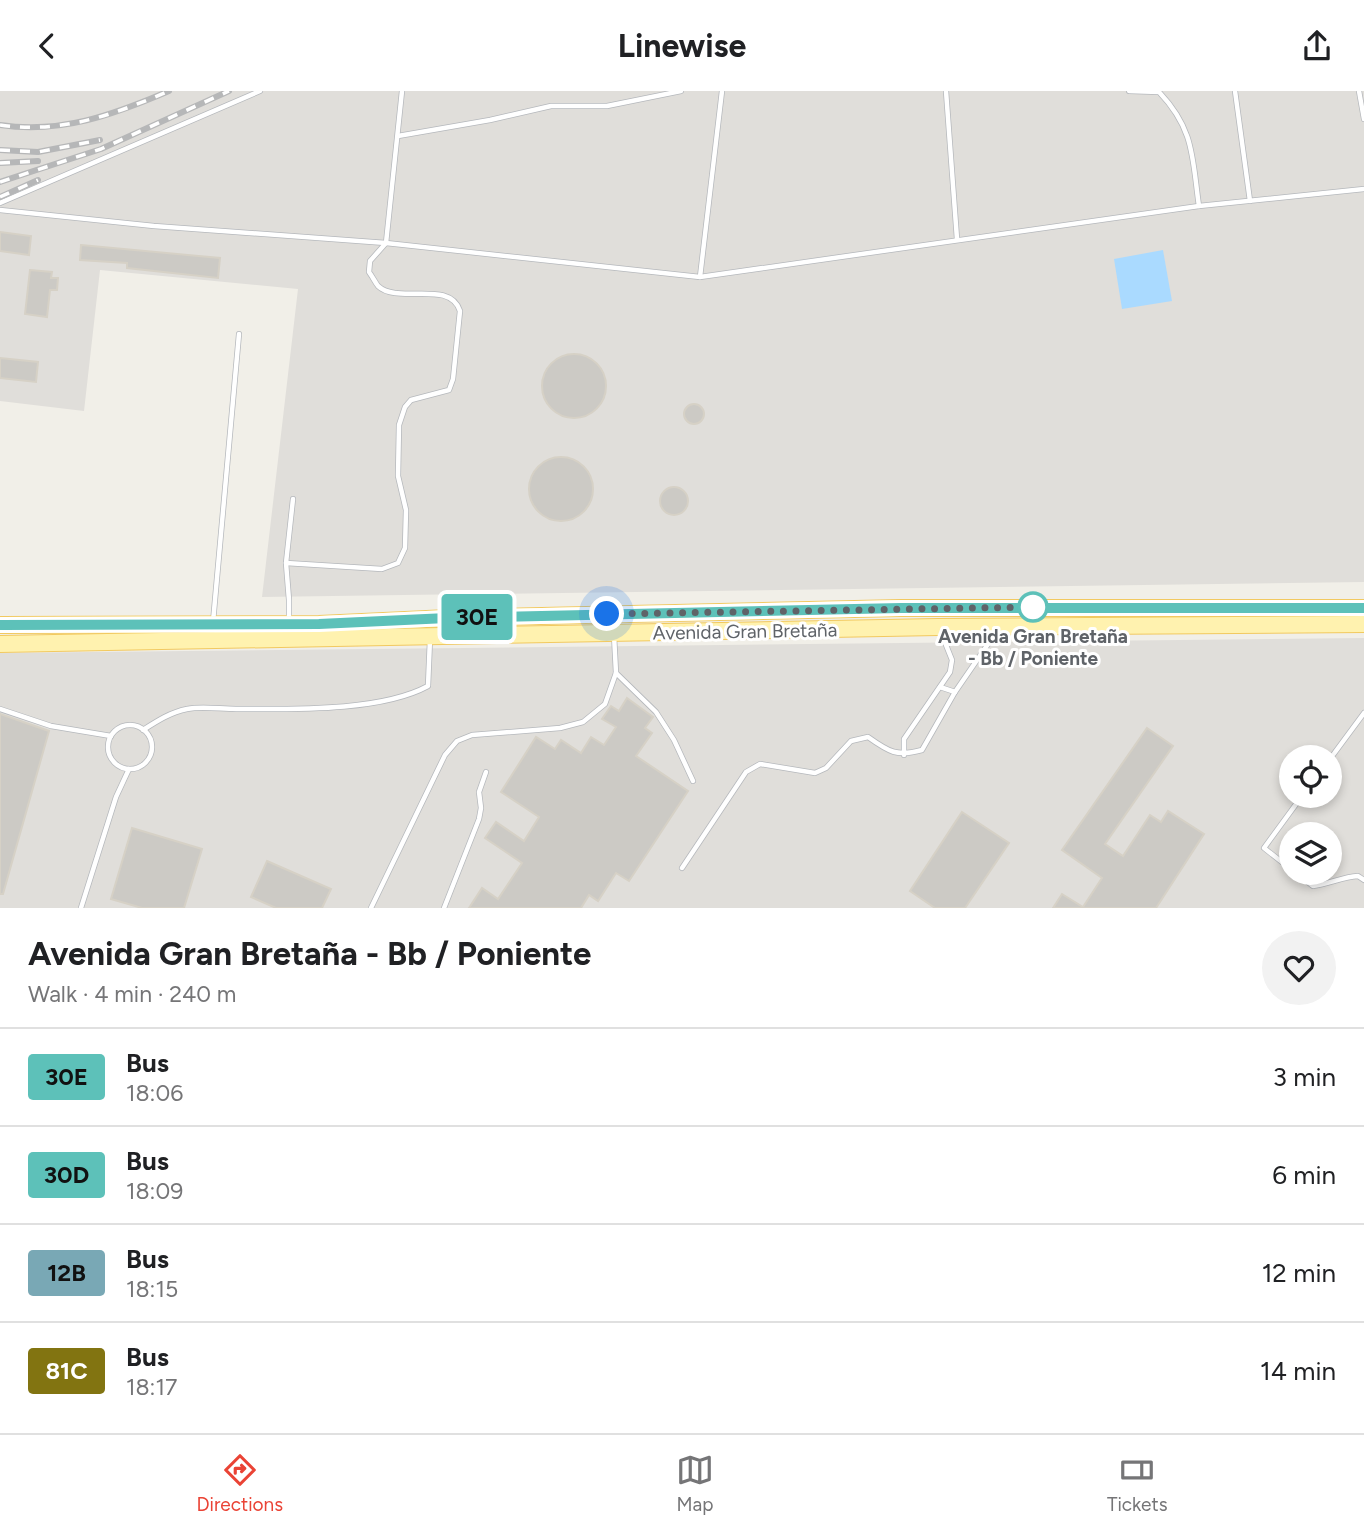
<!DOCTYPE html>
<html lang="en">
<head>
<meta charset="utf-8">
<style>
  :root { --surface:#fff; --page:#f2f2f2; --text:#202124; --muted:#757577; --line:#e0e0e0; --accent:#ea4335 }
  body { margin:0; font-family:Figtree,sans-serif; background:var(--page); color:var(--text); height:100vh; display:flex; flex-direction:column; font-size:26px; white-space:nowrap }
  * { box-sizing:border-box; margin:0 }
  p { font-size:23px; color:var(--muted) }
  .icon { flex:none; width:38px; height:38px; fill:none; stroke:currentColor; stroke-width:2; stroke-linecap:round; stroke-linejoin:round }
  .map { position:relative; height:817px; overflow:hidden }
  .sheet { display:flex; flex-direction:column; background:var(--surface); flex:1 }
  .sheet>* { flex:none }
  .badge { padding:0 14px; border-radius:5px; font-size:24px; line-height:46px }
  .tools { position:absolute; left:1279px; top:654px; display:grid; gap:14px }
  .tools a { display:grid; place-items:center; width:63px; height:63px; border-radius:50%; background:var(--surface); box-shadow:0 4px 10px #0003; font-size:35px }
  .you { position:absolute; width:35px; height:35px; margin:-18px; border:5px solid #fff; border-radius:50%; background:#1a73e8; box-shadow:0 0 0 10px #1a73e833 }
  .map>.badge { position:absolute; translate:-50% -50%; box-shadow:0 0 0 4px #fff }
  .round { display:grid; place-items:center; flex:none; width:74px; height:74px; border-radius:37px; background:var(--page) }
  .head { display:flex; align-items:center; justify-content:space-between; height:119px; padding:0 28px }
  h1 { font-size:33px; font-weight:700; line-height:52px }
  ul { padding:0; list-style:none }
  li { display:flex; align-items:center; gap:21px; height:98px; padding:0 28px; border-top:2px solid var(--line) }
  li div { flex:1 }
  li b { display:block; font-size:26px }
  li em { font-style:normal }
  li .badge { min-width:77px; font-weight:700; text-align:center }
  header { display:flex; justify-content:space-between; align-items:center; height:91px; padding:0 28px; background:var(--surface); font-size:32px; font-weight:700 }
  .menu { display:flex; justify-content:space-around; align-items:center; height:98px; border-top:2px solid var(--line); background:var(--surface); font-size:19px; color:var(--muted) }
  .menu a { display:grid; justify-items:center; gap:4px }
  .menu .active { color:var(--accent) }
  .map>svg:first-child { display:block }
</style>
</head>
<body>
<header><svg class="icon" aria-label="back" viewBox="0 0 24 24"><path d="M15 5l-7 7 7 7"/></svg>Linewise<svg class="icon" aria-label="share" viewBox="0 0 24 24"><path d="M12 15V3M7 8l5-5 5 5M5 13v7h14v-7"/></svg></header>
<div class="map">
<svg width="1364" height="817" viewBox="0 0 1364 817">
  <rect width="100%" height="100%" fill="#f1efe8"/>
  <g fill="#e0deda" fill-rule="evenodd">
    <polygon points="0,0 1364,0 1364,491 262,506 298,198 100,179 84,320 0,310"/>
    <path d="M1364,547V817H0V562ZM1292,667H1330V705H1292ZM1292,744H1330V782H1292Z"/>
  </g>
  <polygon fill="#aadaff" points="1163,159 1172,210 1122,218 1114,168"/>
  <g fill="#cccac5" stroke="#d6d1c6" stroke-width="2">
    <polygon points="0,141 31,145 29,164 0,160"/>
    <polygon points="81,154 220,167 218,187 127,177 127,172 80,169"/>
    <polygon points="30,179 52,181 51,187 58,187 57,199 50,199 47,226 25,223"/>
    <circle cx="574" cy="295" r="32"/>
    <polygon points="0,267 38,271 36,291 0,287"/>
    <circle cx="694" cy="323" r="10"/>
    <circle cx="561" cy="398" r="32"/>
    <circle cx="674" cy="410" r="14"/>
    <polygon points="627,607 653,626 645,637 652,642 636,665 688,700 629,790 616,782 598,810 589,804 581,817 469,817 482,797 498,808 522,772 485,747 496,731 524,750 539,726 501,701 536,646 555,658 561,649 581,662 591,646 604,654 616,636 602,628 611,615 619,620"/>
    <polygon points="0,623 49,640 3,803 0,803"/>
    <polygon points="1147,637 1173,655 1105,753 1123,765 1150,724 1161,731 1168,720 1204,743 1156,817 1053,817 1062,803 1083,816 1102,787 1062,759"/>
    <polygon points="962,721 1009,752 965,817 935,817 910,800"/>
    <polygon points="132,737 202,758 184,817 142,817 111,808"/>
    <polygon points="267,770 331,798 322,817 276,817 251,806"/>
  </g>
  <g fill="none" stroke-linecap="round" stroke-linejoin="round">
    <defs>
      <g id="service">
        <polyline points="946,0 957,148"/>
        <path d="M1129,0L1159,1C1195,39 1192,67 1199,115"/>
        <polyline points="1235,0 1250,110"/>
        <polyline points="1359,0 1364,28"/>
        <polyline points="398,45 490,29 551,15 607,15 681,0"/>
        <polyline points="0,112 260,0"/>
        <polyline points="0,119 154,135 386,152 700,186 1199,115 1364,98"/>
        <polyline points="700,186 722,0"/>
        <path d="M286,472L382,478L398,472L405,457L406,419L398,385L399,334L405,316L411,309L449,299L453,288L460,220C450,188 398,214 378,195C375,191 372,185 369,181L370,170L386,152L402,0"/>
        <polyline points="289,529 289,509 286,472 293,408"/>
        <polyline points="213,531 239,243"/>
        <polyline points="616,582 656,621 674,649 693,690"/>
        <polyline points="940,596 955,601"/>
        <polyline points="0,618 51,635 111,645"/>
        <circle cx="130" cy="656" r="22"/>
        <path d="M143,639C157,630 171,621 187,618C202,615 220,618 236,618C291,618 380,621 428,595L430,548"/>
        <polyline points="904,664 904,648 950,581 952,569 940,539"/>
        <polyline points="1330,668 1364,622"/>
        <path d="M682,777L746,681L760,673L815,682L826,677L851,650L868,646C889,661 897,666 922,659L955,601L997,540"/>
        <polyline points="1292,779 1264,757 1302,705"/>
        <path d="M1296,782L1313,795C1329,793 1342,786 1358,785L1364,789"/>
        <polyline points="81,817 116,706 129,678"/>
        <polyline points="371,817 445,664 457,650 472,644 560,637 583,631 605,613 616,582 614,544"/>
        <polyline points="444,817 479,728 481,717 479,701 486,681"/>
      </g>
      <g id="primary">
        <polyline points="0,534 319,533 448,527 901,517 1364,517"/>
        <polyline points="0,553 938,536 1364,533"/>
      </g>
    </defs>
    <use href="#service" stroke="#b5b8bc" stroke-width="6"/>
    <use href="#primary" stroke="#f2c960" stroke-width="18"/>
    <use href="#service" stroke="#fff" stroke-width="4.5"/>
    <use href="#primary" stroke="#fff2af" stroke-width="16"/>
    <defs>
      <g id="rail">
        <path d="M0,34C61,43 113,24 169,0"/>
        <polyline points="0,59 38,61 100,49"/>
        <polyline points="0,72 38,70"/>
        <polyline points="0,91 101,58 229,0"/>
        <polyline points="0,106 38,89"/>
      </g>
    </defs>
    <use href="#rail" stroke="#b6b7b8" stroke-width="6"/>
    <use href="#rail" stroke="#fff" stroke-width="3.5" stroke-dasharray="10" stroke-linecap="butt"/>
  </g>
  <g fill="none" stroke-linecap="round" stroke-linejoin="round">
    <defs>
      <polyline id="line" points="0,534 319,533 447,527 901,517 1364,517"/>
    </defs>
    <use href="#line" stroke="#fff" stroke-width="16"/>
    <use href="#line" stroke="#5dc1b9" stroke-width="10"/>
    <polyline stroke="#5f6368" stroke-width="7" stroke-dasharray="0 12.6" points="607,523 1037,516 1033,516"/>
  </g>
  <circle fill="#fff" stroke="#5dc1b9" stroke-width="3.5" cx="1033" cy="516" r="14"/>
  <g text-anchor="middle" stroke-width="6" stroke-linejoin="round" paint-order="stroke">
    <g font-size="19" fill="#5f6368" stroke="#fff">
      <text transform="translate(745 540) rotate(-1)" y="7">Avenida Gran Bretaña</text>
    </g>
    <g font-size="19" font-weight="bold" fill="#5f6368" stroke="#fff">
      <text x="1033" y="552">Avenida Gran Bretaña<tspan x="1033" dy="22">- Bb / Poniente</tspan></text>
    </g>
  </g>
</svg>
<div class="tools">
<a><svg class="icon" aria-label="locate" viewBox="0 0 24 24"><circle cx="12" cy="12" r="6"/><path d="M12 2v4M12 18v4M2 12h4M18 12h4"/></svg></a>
<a><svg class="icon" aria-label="layers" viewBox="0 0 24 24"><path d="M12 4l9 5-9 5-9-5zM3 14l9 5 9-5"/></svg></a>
</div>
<div class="you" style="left:607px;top:523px"></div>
<b class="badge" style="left:477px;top:526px;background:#5dc1b9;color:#111">30E</b>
</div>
<section class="sheet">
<div class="head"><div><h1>Avenida Gran Bretaña - Bb / Poniente</h1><p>Walk · 4 min · 240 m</p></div><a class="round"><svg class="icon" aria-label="heart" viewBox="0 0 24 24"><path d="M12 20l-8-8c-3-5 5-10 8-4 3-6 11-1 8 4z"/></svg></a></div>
<ul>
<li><span class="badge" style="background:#5dc1b9;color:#111">30E</span><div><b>Bus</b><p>18:06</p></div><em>3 min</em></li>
<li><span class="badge" style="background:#5dc1b9;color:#111">30D</span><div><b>Bus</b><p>18:09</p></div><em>6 min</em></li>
<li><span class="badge" style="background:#79a8b5;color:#111">12B</span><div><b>Bus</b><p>18:15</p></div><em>12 min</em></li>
<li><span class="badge" style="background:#827411;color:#fff">81C</span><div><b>Bus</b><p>18:17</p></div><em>14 min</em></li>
</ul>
</section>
<nav class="menu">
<a class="active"><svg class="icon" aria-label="directions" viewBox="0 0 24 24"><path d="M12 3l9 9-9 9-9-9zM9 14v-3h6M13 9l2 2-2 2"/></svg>Directions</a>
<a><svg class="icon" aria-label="map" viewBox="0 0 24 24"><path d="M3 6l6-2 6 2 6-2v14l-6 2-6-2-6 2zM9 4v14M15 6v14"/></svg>Map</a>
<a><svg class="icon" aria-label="tickets" viewBox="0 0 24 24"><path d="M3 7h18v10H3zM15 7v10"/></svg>Tickets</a>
</nav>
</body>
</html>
